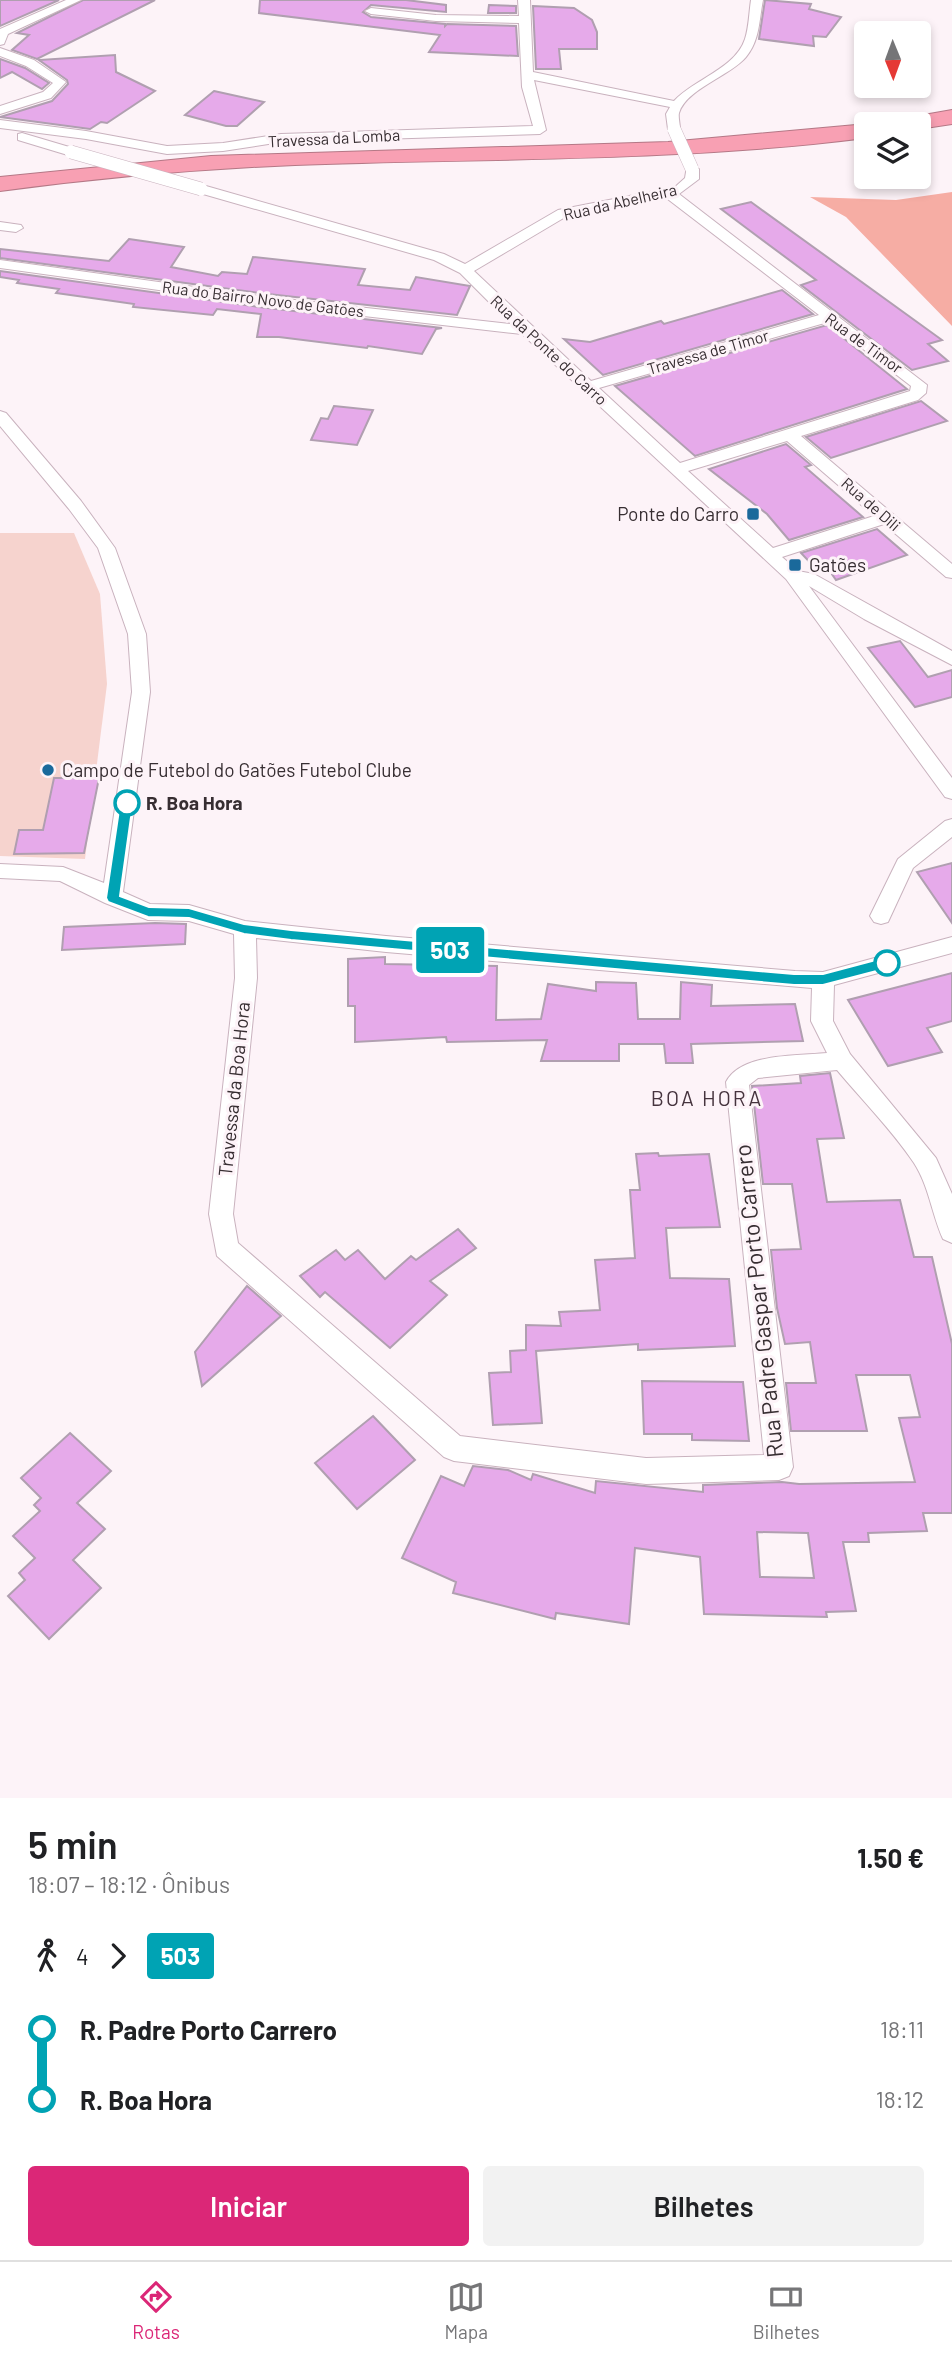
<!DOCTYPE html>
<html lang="pt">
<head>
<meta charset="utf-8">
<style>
  :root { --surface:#fff; --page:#f2f2f2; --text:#202124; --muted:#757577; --line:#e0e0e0; --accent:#db2777 }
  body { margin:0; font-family:Barlow,sans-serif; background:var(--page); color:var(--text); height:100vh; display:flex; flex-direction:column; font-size:26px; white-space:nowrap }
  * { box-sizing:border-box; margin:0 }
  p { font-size:23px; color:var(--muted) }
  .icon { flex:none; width:38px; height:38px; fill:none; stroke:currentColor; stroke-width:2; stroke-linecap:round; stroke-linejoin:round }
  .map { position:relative; height:1798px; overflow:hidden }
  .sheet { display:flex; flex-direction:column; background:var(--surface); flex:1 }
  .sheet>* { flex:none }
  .badge { padding:0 14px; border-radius:5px; font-size:24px; line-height:46px }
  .needle { width:46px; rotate:179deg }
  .fabs { position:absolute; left:854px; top:21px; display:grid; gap:14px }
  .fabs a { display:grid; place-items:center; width:77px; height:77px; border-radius:7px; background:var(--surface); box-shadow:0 4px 10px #0003; font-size:35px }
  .map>.badge { position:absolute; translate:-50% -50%; box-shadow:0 0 0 4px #fff }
  .legs { display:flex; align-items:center; gap:10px; height:77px; padding:0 28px; font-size:23px }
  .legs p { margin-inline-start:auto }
  .summary { display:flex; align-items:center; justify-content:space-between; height:119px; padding:0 28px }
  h1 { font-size:38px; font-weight:600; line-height:52px }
  .cta { display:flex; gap:14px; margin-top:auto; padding:14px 28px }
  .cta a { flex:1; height:80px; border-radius:7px; background:var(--accent); color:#fff; font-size:28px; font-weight:600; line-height:80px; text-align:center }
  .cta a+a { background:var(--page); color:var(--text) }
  ul { padding:0 28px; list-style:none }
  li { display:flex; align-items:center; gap:24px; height:70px; font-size:26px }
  li i { display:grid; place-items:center; width:10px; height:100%; margin:0 9px; background:currentColor }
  li i::after { content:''; width:18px; height:18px; margin:-9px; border:5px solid; border-radius:50%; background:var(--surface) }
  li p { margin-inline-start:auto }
  li:first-child i { background:linear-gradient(#0000 50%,currentColor 0) }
  li:last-child i { background:linear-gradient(currentColor 50%,#0000 0) }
  .tab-bar { display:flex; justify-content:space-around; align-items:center; height:98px; border-top:2px solid var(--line); background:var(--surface); font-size:19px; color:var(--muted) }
  .tab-bar a { display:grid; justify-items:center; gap:4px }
  .tab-bar .active { color:var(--accent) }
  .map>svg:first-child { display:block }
</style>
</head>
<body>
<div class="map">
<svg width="952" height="1798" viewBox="0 0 952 1798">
  <rect width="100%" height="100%" fill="#fdf3f8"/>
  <polygon fill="#f6d3ce" points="0,533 74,533 100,594 107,684 85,859 0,856"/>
  <polygon fill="#f6ada4" points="952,192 952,326 846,217 810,197 896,200"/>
  <g fill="#e6aaea" stroke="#b09fb0" stroke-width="2" fill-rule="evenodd">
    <polygon points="0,0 59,0 0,26"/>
    <polygon points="83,0 155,0 37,59 12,50 29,35 17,33"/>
    <polygon points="260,0 406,0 446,5 446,12 371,5 363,12 371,17 445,24 445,26 447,24 516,26 518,56 429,52 440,35 259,13"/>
    <polygon points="765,0 811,4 809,9 841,17 826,37 813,36 814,46 759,39"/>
    <polygon points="489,5 516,6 516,13 488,13"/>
    <polygon points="533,6 574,8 592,20 597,32 597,49 559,49 561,69 536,69"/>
    <polygon points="115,55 116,72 155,91 107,123 101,122 90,129 0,117 52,101 68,84 67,80 39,60"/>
    <polygon points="0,59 25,68 49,83 42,89 12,72 0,78"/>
    <polygon points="214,91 264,102 237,126 226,126 185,115"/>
    <polygon points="751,202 942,340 928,344 948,361 912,370 801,285 816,280 721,209"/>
    <polygon points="129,239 184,247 171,267 218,276 222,272 247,274 253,257 365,269 358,285 410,290 416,277 470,286 457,315 259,293 0,258 0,249 109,261"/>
    <polygon points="0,271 259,307 442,328 436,329 422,354 368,346 367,348 279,337 257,337 261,314 217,309 213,315 133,307 134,304 113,301 56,293 59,289 17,283 19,280 0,277"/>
    <polygon points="782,290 813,314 603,375 564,339 590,342 661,321 664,324"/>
    <polygon points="827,325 907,389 695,456 615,386"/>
    <polygon points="921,401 947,421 831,458 806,437"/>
    <polygon points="334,406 373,410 357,445 311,440 321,418 328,419"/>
    <polygon points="786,444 811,465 805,467 863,517 789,540 767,514 709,469"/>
    <polygon points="877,529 907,555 836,580 829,570 818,571 801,553"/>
    <polygon points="900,641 928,677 952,670 952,697 915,707 868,648"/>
    <polygon points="54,778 99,778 84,853 14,854 19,830 43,830"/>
    <polygon points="952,863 952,923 917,872"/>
    <polygon points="155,923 186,924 185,944 62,950 64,927"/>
    <polygon points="385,957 385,964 497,966 496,1020 541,1019 548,984 596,991 596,982 636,983 638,1019 680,1019 681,982 712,985 711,1006 795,1004 803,1041 691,1044 693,1063 666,1063 664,1044 619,1044 619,1061 541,1061 547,1040 447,1042 446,1037 355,1042 355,1006 348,1006 348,959"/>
    <polygon points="952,973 952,1021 927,1028 942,1052 888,1066 848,1000"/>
    <path d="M830,1073L844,1138L817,1139L827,1202L900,1200L914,1257H932L952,1344V1513H923L927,1531L868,1533L869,1542H843L856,1611L826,1612L827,1617L704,1614L700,1557L635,1548L629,1624L556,1613L555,1619L453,1593L456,1582L402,1558L441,1476L464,1486L473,1466L508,1470L531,1480L533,1474L595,1493L596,1481L703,1492V1485L782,1482L799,1484L915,1482L899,1418L920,1417L910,1375H856L867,1431H791L786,1383H816L810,1342L785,1344L777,1308L771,1250L801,1249L792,1184H763L752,1086L801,1083L800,1076ZM757,1532L808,1533L814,1578L760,1577Z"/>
    <polygon points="658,1153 659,1156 709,1154 720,1227 666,1228 670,1278 729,1279 735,1346 638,1350 638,1344 536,1351 542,1423 493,1425 489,1373 511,1372 510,1351 526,1350 526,1325 561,1326 559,1312 600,1310 595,1260 635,1258 630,1190 640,1190 636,1154"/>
    <polygon points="458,1229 476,1248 430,1281 447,1295 390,1348 325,1292 320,1297 300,1276 336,1250 345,1260 358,1250 385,1279 411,1256 416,1260"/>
    <polygon points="247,1286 281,1316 202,1386 195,1352"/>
    <polygon points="642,1381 743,1382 749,1441 692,1440 692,1434 644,1434"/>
    <polygon points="373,1416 415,1460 357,1509 315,1463"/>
    <polygon points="70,1433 111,1471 77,1503 105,1529 73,1560 101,1588 49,1639 8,1596 25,1580 19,1573 35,1558 13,1536 40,1511 34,1505 41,1498 21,1478"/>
  </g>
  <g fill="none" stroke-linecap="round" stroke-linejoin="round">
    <defs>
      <g id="street">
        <polygon points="66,0 81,0 8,34 4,44 0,45 0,29"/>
        <path d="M518,0H530L533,72L674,101C694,79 735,69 745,39C749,27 749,13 751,0H763C759,20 760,40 746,57C730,76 686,89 679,113C678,117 680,124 680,129L674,133L668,129L666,114L670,107L534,80L546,130L540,134L281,142L223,151L167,154L86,139L0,128V120L86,131L167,146L223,143L281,134L533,126L522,87L519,23L436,21L371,14L365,11L371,8L436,15L519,16Z"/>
        <polygon points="0,48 34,60 66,82 51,98 0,114 0,106 43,92 53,83 26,66 0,56"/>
        <polygon points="22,133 76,149 77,152 71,156 18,140 18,134"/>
        <path d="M692,165L699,169V179L679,194L927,385L926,393L918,400L801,436L952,564V578L946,577L884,524L782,557L798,571L814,574L952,651V665L864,619L809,586L952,778V799L945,797L786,579L522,334L259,304L0,268V260L259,296L511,324L460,273L434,260L196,192L194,189L201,185L206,186L444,254L465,264L558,210L675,187L685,178L687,166ZM665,197L819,315L591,381L474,271L567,216ZM828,322L911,386L910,391L680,463L599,388ZM787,441L874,516L773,548L688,471Z"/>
        <polygon points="0,222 21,225 23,228 16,232 0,230"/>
        <path d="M0,411L6,413L81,501L115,548L146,634L150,692L123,892L150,904L189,905L245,921L386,936L795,971L823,972L952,937V953L834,985L833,1021L850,1054L936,1158L952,1194V1243L943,1239C932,1215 929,1186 914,1163C892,1130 862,1100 837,1070L758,1078L749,1085L793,1467L789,1476L779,1480L646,1484L454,1461L444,1457L217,1256L209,1214L235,978L234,934L189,921L148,920L105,903L60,881L0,878V864L63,867L104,883L132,692L128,634L98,548L69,509L0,426ZM256,938L386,952L812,988L811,1021L827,1053C797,1056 741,1053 726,1082L764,1455L646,1458L460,1436L238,1243L233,1214L257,978Z"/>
        <polygon points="952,819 952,837 913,868 888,922 881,924 874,922 870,916 898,859 945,821"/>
      </g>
      <g id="highway">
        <polygon points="952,110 952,124 919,129 919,124 897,124 901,119"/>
        <path d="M867,124L866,138C676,162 486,158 295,165C196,169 98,178 0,191V177L211,156L668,142Z"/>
      </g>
    </defs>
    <use href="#street" stroke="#c9b2be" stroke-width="2"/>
    <use href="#highway" stroke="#b47886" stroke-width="2"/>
    <use href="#street" fill="#fff" fill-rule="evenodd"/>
    <use href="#highway" fill="#f8a0b3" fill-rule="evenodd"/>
    <defs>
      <g id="street-bridge">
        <polyline points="674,129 692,169"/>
        <polyline points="71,152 201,189"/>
      </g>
    </defs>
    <use href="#street-bridge" stroke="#c9b2be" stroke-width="14" stroke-linecap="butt"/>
    <use href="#street-bridge" stroke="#fff" stroke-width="13"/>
  </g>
  <polygon fill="#00a3b4" stroke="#fff" stroke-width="2" points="127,798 133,803 120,896 149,907 189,908 244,924 291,930 794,974 823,974 887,957 894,963 892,967 823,985 794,985 291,940 244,934 189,918 148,917 108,902 106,898 120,803"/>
  <g fill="#1a699b" stroke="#fdf3f8" stroke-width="2.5">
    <rect x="746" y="507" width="14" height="14" rx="3.5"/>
    <rect x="788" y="558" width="14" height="14" rx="3.5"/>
    <circle cx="48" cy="770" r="7"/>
  </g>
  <g fill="#fff" stroke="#00a3b4" stroke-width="3.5">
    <circle cx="127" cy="803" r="12"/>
    <circle cx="887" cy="963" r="12"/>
  </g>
  <g text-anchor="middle" stroke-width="6" stroke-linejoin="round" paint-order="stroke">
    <g font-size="16" fill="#372e32" stroke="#fdf3f8">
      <text transform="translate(334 138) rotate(-3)" y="6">Travessa da Lomba</text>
      <text transform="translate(620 202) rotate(-13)" y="6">Rua da Abelheira</text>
      <text transform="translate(263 299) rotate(7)" y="6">Rua do Bairro Novo de Gatões</text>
      <text transform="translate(864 343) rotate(36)" y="6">Rua de Timor</text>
      <text transform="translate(549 350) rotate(43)" y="6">Rua da Ponte do Carro</text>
      <text transform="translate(708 352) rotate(-16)" y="6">Travessa de Timor</text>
      <text transform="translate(871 504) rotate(41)" y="6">Rua de Dili</text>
    </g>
    <g font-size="19" fill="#372e32" stroke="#fdf3f8" text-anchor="start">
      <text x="739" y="521" text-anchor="end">Ponte do Carro</text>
      <text x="809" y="572">Gatões</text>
      <text x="62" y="777">Campo de Futebol do Gatões Futebol Clube</text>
    </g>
    <g font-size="19" font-weight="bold" fill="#372e32" stroke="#fdf3f8" text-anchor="start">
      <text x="146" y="810">R. Boa Hora</text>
    </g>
    <g font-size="19" fill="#372e32" stroke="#fdf3f8">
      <text transform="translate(234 1089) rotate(-84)" y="7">Travessa da Boa Hora</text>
    </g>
    <g font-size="21" letter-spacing="2" fill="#46343e" stroke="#fdf3f8">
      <text x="707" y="1106">BOA HORA</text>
    </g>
    <g font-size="23" fill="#372e32" stroke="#fdf3f8">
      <text transform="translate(759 1301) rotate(-96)" y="8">Rua Padre Gaspar Porto Carrero</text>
    </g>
  </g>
</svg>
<div class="fabs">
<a><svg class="needle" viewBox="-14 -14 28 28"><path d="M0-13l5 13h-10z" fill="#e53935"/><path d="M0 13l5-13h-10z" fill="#757577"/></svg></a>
<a><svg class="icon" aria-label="layers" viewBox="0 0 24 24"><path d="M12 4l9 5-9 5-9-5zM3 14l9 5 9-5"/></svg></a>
</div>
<b class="badge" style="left:450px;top:950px;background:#00a3b4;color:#fff">503</b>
</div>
<section class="sheet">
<div class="summary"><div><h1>5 min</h1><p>18:07 – 18:12 · Ônibus</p></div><b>1.50 €</b></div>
<div class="legs"><svg class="icon" aria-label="walk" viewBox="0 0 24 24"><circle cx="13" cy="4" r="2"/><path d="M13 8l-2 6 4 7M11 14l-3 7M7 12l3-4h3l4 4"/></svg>4<svg class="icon" aria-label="forward" viewBox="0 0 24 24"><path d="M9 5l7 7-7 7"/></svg><b class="badge" style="background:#00a3b4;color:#fff">503</b></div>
<ul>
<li><i style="color:#00a3b4"></i><b>R. Padre Porto Carrero</b><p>18:11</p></li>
<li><i style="color:#00a3b4"></i><b>R. Boa Hora</b><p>18:12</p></li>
</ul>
<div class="cta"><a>Iniciar</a><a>Bilhetes</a></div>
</section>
<nav class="tab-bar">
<a class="active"><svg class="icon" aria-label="directions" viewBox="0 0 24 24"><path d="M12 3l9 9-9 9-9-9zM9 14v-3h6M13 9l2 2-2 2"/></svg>Rotas</a>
<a><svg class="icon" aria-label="map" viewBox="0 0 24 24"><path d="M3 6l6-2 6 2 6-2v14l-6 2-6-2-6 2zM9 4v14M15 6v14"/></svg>Mapa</a>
<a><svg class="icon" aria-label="tickets" viewBox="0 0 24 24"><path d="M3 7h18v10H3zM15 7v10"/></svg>Bilhetes</a>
</nav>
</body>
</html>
